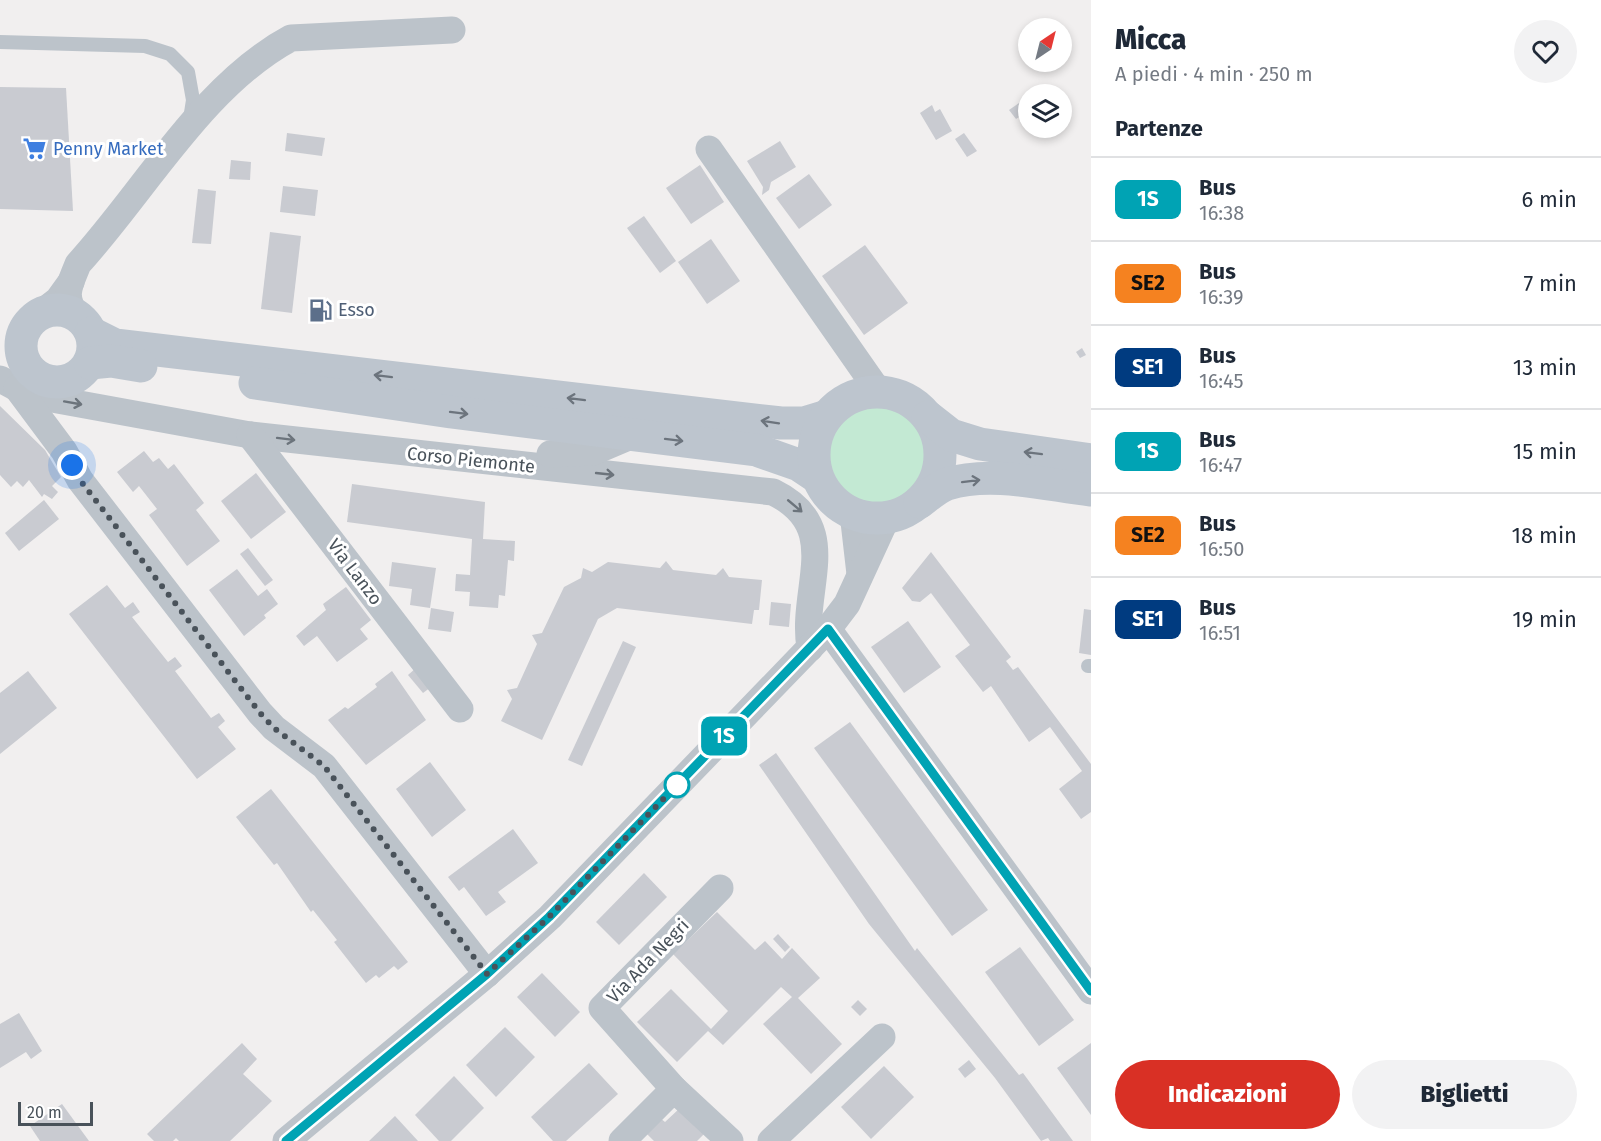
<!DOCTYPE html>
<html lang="it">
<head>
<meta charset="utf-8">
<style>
  :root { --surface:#fff; --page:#f2f2f3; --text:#1f2937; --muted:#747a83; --line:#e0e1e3; --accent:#d93025 }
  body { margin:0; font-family:"Fira Sans",sans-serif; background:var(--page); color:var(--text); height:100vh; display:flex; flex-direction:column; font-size:22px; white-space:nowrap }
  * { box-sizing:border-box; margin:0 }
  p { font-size:20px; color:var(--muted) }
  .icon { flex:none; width:33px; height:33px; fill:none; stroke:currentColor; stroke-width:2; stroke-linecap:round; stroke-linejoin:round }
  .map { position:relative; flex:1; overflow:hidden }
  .panel { display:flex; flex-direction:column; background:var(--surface); width:510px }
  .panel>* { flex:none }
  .badge { padding:0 12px; border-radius:9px; font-size:21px; line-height:39px }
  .needle { width:39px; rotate:35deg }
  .tools { position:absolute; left:1018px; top:18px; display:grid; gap:12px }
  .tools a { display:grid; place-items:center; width:54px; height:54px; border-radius:50%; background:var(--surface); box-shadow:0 3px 9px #0003; font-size:30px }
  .scale { position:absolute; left:18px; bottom:15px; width:75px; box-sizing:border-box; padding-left:6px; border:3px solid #49525a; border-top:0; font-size:16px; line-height:21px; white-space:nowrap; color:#49525a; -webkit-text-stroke:4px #fff; paint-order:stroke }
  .you { position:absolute; width:30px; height:30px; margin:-15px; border:4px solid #fff; border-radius:50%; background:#1a73e8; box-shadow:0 0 0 9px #1a73e833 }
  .map>.badge { position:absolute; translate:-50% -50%; box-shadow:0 0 0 3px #fff }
  h2 { padding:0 24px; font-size:22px; line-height:54px }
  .round { display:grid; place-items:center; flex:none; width:63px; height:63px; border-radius:32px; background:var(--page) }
  .summary { display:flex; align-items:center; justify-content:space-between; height:102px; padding:0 24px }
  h1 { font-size:28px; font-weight:800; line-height:45px }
  .action { display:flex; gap:12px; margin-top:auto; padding:12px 24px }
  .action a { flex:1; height:69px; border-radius:36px; background:var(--accent); color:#fff; font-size:24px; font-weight:800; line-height:69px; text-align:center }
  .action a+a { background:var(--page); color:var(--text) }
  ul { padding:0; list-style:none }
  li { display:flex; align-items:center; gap:18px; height:84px; padding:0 24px; border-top:2px solid var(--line) }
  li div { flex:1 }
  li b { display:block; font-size:22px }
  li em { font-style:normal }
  li .badge { min-width:66px; font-weight:700; text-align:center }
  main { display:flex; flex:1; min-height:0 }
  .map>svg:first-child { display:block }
</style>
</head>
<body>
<main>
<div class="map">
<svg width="1091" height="1141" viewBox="0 0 1091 1141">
  <rect width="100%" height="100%" fill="#f1efef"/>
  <circle fill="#c3e9d3" cx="877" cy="455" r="48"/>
  <g fill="#c9cbd1">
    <polygon points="0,87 66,88 73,211 0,209"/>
    <polygon points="1019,103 1025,113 1016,119 1009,110"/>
    <polygon points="932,105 935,112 940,109 952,131 936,140 920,113"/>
    <polygon points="287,133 325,138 322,156 285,151"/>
    <polygon points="964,133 977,151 967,157 955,139"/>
    <polygon points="780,141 796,167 771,182 769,190 762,195 763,187 747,161"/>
    <polygon points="231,160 251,162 250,180 229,179"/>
    <polygon points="700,165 724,202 691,224 666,188"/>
    <polygon points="809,174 832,205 799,229 776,198"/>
    <polygon points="283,186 318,190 315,216 280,212"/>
    <polygon points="198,189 216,191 211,244 192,243"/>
    <polygon points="644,216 676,261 660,273 627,228"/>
    <polygon points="270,232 301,236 292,313 261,309"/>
    <polygon points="711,239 740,281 707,304 678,262"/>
    <polygon points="865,245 908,303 864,335 822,276"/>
    <polygon points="1082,348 1086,355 1080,358 1076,352"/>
    <polygon points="0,406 45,450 61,477 52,486 58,492 52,499 44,494 42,497 29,480 23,487 17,481 11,487 0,475"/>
    <polygon points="144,451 153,462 159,458 168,469 174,464 204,503 196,510 220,541 187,566 149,515 157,509 139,486 133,492 117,472"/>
    <polygon points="256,473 286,512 251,539 221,501"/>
    <polygon points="352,484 485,502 483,539 515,541 514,561 508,560 505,596 499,595 498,608 469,606 470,592 455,591 456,574 470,575 472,539 347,522"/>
    <polygon points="44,500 59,519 19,551 5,533"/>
    <polygon points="248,548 273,580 265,586 240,554"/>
    <polygon points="931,552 1011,657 1006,661 1013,670 1018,667 1091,764 1091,812 1081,819 1059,789 1082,771 1050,727 1029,742 991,686 983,692 955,656 970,645 931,593 920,602 912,601 902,588"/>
    <polygon points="666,561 673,570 716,575 723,568 729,577 762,580 759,610 754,610 752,624 617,608 598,619 542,740 501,721 512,699 507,690 517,688 537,644 532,635 542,633 564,587 581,578 583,568 592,572 608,562 660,568"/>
    <polygon points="392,562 436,568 430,608 410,605 412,589 389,586"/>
    <polygon points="237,569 258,596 267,589 278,604 264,615 266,618 244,636 209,590"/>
    <polygon points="107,585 125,608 133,602 140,612 132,617 168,662 175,657 182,666 175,671 211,718 219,713 225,721 218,727 236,749 197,779 69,614"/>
    <polygon points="346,587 371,620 360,629 368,639 337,662 317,636 304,646 296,636 326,610 323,604"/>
    <polygon points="771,602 791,604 789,627 769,625"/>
    <polygon points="431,608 454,612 451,632 428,629"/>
    <polygon points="1084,609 1091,610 1091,655 1079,653"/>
    <polygon points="908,621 941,667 904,693 871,647"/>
    <polygon points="623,641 636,647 582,766 568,760"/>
    <polygon points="416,668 431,687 423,693 408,675"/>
    <polygon points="28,671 57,708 0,754 0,693"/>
    <polygon points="392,671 426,720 366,765 328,720 345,707 348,709 377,687 375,684"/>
    <polygon points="850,722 988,910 952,936 814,748"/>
    <polygon points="776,753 915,951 917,948 1019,1075 1023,1073 1073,1141 1050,1141 1048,1138 1041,1141 995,1078 869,924 759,765"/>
    <polygon points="430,762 466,810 432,837 396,789"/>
    <polygon points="271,789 408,962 398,970 394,966 379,978 376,975 366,983 334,942 337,940 313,910 311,912 277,863 274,865 236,817"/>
    <polygon points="513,829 538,863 498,892 506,902 486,916 464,887 459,891 448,877"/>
    <polygon points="644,873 667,897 619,945 596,922"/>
    <polygon points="717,912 755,950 765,941 782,959 792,948 820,978 798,998 842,1044 811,1074 763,1024 792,997 781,987 723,1045 708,1031 677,1062 637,1022 671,989 711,1029 728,1011 673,954"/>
    <polygon points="778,934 790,947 785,952 773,939"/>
    <polygon points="1020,947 1074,1020 1039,1046 985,972"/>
    <polygon points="542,973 580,1012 555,1037 517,997"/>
    <polygon points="858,1000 867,1009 860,1016 851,1007"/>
    <polygon points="19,1013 42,1051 31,1059 26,1052 0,1068 0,1024"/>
    <polygon points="505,1027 535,1057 496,1097 466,1065"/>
    <polygon points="242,1043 257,1059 243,1074 272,1101 230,1141 179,1141 176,1138 173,1141 154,1141 147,1134"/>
    <polygon points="1091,1043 1091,1115 1057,1068"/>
    <polygon points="969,1060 976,1069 965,1078 958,1069"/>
    <polygon points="589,1063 618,1094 566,1141 553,1141 531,1117"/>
    <polygon points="884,1066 914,1097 871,1139 841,1107"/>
    <polygon points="454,1076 484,1108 451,1141 439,1141 415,1115"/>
    <polygon points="62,1104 89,1141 40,1141 30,1126"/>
    <polygon points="680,1108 704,1134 697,1141 654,1141 645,1132 660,1118 665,1122"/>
    <polygon points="395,1116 418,1141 369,1141"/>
  </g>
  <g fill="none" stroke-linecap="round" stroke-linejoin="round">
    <g stroke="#bcc3ca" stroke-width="14">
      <polyline points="0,42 145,46 170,54 188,72 193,100 190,119"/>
      <polyline points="1088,666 1091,666"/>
    </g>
    <g stroke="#bcc3ca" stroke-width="27">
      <polyline points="709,149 879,392"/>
      <polyline points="40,314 58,300 71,282"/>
      <path d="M76,315C62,295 70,285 78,264C144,192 203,85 291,38L452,30"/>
      <path d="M0,379L17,388L52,399L250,435L773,492C845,527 800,587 810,648"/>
      <polyline points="17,388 64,451 80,480 260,713 274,728 324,766 487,974"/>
      <polyline points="250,435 460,709"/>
      <polyline points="550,454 593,452 633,435"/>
      <polyline points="853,513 860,574"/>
      <polyline points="828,629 1091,991"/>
      <polyline points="674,1089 602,1008 720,888"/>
      <polyline points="286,1141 487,974 550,917 828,629 847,604 887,517"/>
      <polyline points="622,1141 674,1089 730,1141"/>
      <polyline points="771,1141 882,1037"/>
    </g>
    <g stroke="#bdc5ce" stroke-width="33">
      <circle cx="57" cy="346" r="36"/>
      <polyline points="91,333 115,345 781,423 804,423 827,416"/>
      <polyline points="90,363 111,361 141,366"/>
      <polyline points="255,383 451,412 756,450 799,465 817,477"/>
      <circle cx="877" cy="455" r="63"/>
      <polyline points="928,417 951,435 980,444 1091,460"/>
      <path d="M920,502C928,496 938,487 947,484C992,470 1046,485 1091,490"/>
    </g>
  </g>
  <defs><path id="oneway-shaft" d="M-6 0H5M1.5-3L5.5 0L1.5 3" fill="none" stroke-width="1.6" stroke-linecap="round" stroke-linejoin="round" transform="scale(1.5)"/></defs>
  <g stroke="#6c747d">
    <use href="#oneway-shaft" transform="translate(383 376) rotate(-173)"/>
    <use href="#oneway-shaft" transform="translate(576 399) rotate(-173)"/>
    <use href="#oneway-shaft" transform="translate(459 413) rotate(7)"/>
    <use href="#oneway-shaft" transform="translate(770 422) rotate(-171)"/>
    <use href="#oneway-shaft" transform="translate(674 440) rotate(7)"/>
    <use href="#oneway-shaft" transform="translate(1033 453) rotate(-173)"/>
    <use href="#oneway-shaft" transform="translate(971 481) rotate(-7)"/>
  </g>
  <g stroke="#6c747c">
    <use href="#oneway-shaft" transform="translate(73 403) rotate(10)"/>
    <use href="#oneway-shaft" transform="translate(286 439) rotate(7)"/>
    <use href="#oneway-shaft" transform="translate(605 474) rotate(6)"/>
    <use href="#oneway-shaft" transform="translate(795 506) rotate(40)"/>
  </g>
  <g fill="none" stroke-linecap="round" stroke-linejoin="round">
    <defs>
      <polyline id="line" points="286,1141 487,974 549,917 828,629 1091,991"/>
    </defs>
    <use href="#line" stroke="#fff" stroke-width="14"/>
    <use href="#line" stroke="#00a3b4" stroke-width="9"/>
    <polyline stroke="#49525a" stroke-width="6" stroke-dasharray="0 10.8" points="72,465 80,480 260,713 274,728 324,766 487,974 549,917 677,785"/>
  </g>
  <defs>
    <symbol id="supermarket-bare" viewBox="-9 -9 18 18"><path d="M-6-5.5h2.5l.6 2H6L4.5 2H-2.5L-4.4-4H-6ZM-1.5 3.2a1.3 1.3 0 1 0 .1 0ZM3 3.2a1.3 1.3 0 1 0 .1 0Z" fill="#3f7fe0" stroke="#fff" stroke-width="2.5" paint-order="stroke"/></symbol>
    <symbol id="fuel-bare" viewBox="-9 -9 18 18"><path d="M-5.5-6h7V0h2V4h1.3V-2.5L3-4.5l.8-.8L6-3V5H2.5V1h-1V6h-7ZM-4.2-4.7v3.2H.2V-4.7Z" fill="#5c6f8a" stroke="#fff" stroke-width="2.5" paint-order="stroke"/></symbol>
  </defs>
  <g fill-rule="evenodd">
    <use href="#supermarket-bare" x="18" y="132" width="33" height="33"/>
    <use href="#fuel-bare" x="304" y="294" width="33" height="33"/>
  </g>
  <circle fill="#fff" stroke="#00a3b4" stroke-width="3" cx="677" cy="785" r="12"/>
  <g text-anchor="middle" stroke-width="6" stroke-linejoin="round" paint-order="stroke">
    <g font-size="18" fill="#366cbe" stroke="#fff" text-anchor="start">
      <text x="53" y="155">Penny Market</text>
    </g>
    <g font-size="18" fill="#4e5e75" stroke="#fff" text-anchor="start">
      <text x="338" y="316">Esso</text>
    </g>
    <g font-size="18" fill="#49525a" stroke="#fff">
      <text transform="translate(471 460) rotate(6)" y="6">Corso Piemonte</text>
      <text transform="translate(355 572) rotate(53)" y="6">Via Lanzo</text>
      <text transform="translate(648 961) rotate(-46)" y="6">Via Ada Negri</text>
    </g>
  </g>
</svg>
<div class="tools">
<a><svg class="needle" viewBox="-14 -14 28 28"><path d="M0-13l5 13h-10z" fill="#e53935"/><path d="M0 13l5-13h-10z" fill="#747a83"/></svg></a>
<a><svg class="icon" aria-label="layers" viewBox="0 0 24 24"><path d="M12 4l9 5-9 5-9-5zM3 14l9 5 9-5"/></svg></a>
</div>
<div class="scale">20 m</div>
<div class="you" style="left:72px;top:465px"></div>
<b class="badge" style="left:724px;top:736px;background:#00a3b4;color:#fff">1S</b>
</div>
<section class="panel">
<div class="summary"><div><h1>Micca</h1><p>A piedi · 4 min · 250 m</p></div><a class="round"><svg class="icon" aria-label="heart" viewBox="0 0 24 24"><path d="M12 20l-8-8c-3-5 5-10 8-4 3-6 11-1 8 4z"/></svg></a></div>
<h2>Partenze</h2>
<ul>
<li><span class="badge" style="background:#00a3b4;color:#fff">1S</span><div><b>Bus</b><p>16:38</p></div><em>6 min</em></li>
<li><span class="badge" style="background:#f58220;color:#111">SE2</span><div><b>Bus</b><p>16:39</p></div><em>7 min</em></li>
<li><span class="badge" style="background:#003b80;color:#fff">SE1</span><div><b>Bus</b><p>16:45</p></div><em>13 min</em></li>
<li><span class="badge" style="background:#00a3b4;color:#fff">1S</span><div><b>Bus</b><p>16:47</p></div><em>15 min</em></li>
<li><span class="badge" style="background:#f58220;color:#111">SE2</span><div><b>Bus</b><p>16:50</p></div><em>18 min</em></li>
<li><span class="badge" style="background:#003b80;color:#fff">SE1</span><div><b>Bus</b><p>16:51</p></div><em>19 min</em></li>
</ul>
<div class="action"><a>Indicazioni</a><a>Biglietti</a></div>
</section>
</main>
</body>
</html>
